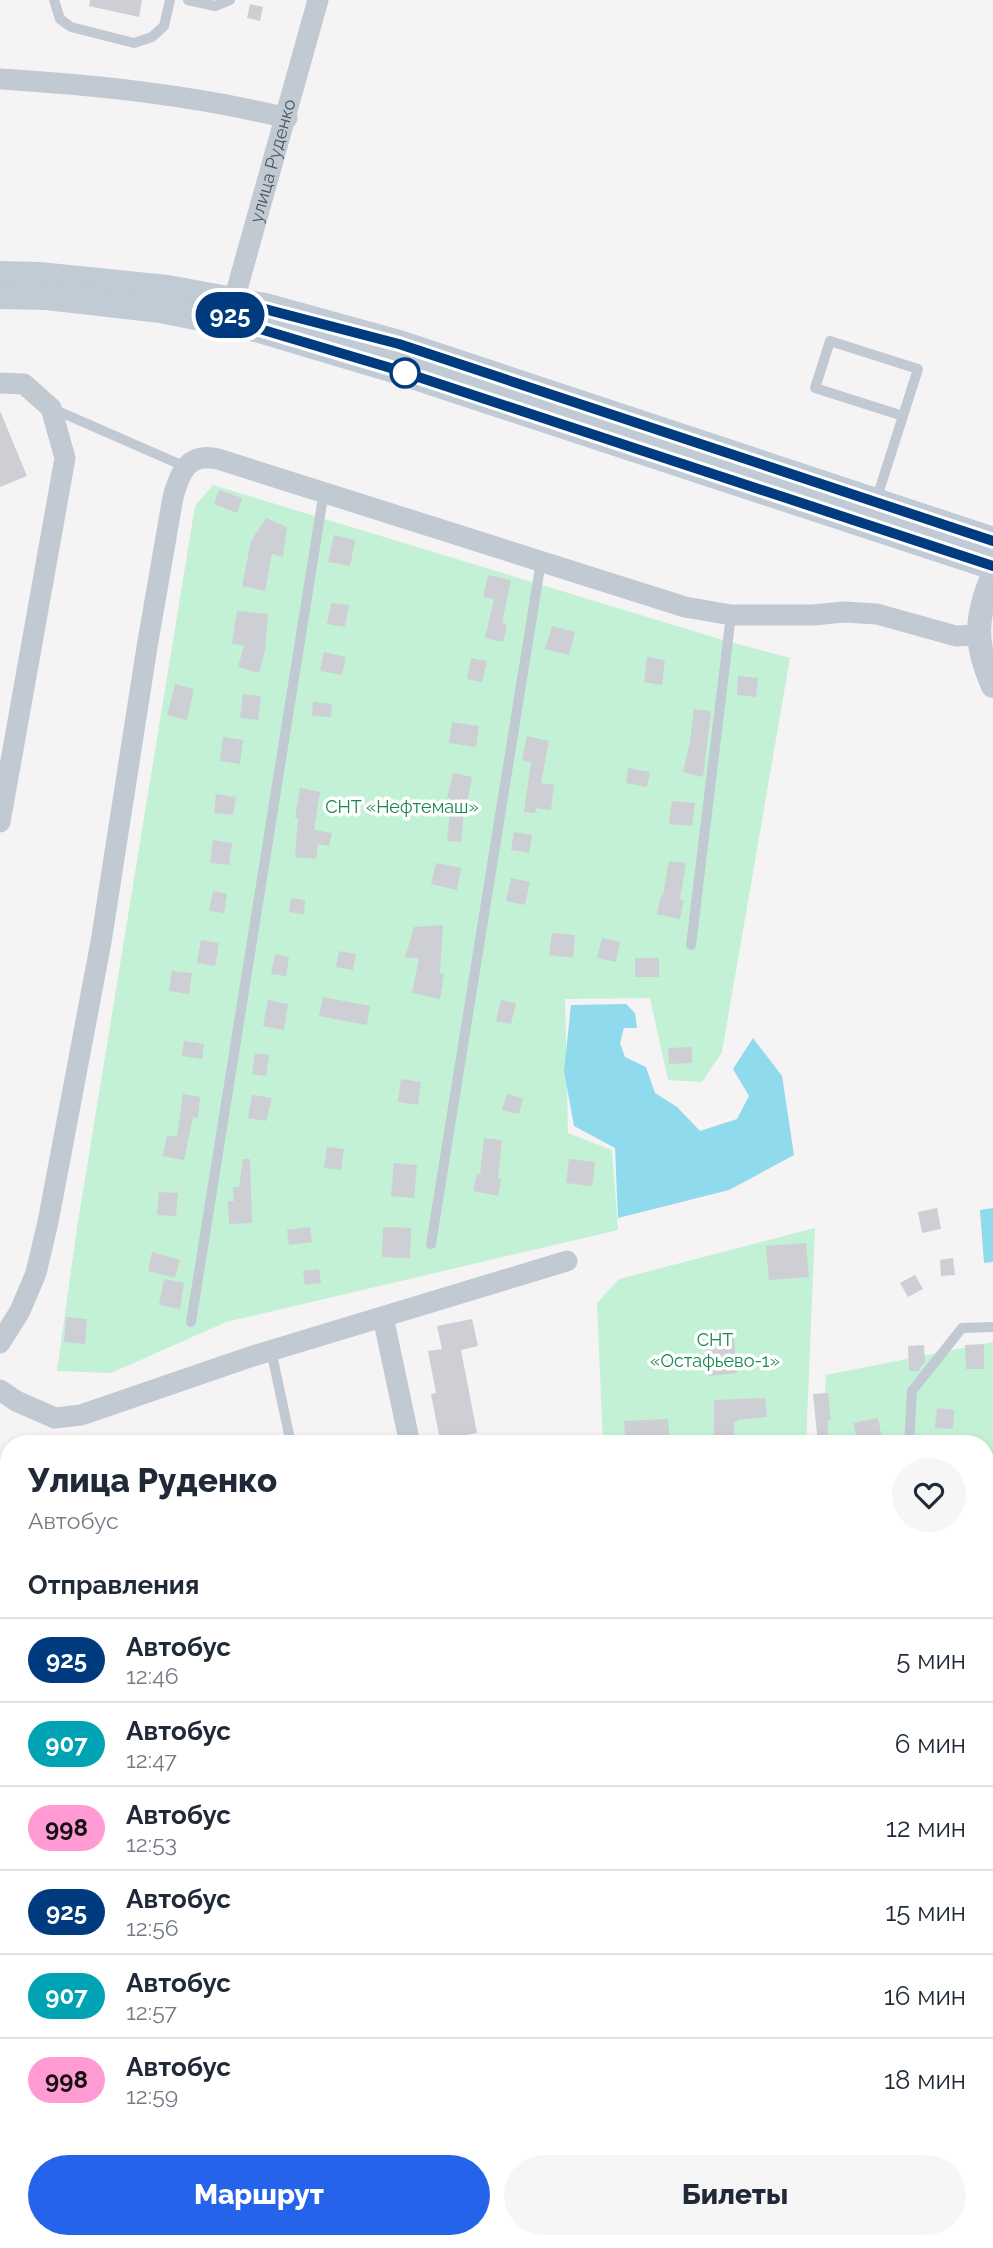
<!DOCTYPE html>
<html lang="ru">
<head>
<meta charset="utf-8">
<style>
  :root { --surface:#fff; --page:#f6f6f7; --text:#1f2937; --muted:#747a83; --line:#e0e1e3; --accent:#2563eb }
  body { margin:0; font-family:Raleway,sans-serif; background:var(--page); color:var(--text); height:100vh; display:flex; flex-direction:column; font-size:26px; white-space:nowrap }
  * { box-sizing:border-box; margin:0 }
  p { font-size:23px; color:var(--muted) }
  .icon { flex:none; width:38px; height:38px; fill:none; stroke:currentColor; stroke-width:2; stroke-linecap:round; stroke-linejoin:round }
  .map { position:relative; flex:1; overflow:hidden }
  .details { position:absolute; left:0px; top:1435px; width:994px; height:814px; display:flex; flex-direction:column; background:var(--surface); border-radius:28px 28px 0 0; box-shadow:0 4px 10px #0003 }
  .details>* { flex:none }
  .badge { padding:0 14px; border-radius:23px; font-size:24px; line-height:46px }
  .map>.badge { position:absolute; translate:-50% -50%; box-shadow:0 0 0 4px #fff }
  h2 { padding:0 28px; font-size:26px; line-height:63px }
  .round { display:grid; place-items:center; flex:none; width:74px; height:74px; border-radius:37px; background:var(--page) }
  .head { display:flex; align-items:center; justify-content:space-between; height:119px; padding:0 28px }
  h1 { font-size:33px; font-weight:800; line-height:52px }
  .action { display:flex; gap:14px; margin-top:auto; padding:14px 28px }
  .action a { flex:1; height:80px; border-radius:42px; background:var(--accent); color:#fff; font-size:28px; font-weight:800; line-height:80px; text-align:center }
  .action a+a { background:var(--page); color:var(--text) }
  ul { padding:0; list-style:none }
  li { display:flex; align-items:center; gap:21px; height:84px; padding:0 28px; border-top:2px solid var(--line) }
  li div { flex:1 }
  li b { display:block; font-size:26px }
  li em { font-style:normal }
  li .badge { min-width:77px; font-weight:700; text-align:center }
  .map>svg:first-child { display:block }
</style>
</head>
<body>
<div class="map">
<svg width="993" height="2248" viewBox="0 0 993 2248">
  <rect width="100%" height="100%" fill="#f5f3f3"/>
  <g fill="#c3f1d5">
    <polygon points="213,485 726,641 790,658 722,1052 702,1082 668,1080 650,998 565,999 568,1133 612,1150 618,1230 226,1322 111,1373 57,1371 77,1228 195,506"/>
    <polygon points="815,1228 806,1444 603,1444 597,1303 619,1279"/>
    <polygon points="993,1342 993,1985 985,1988 985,1444 822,1444 826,1375"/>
    <polygon points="993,1991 993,2248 875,2248 875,2243 871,2240 985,2240 985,1993"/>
  </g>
  <g fill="#90daee">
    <polygon points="626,1004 635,1013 637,1028 624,1028 620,1043 625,1057 646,1067 655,1093 677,1107 700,1131 737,1119 749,1096 733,1069 753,1038 782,1076 794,1155 729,1190 618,1218 615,1148 574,1126 564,1071 571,1005"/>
    <polygon points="993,1208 993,1262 984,1263 980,1210"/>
    <polygon points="273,2240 686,2240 692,2248 274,2248 271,2246"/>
  </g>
  <g fill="#cdcfd5">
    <polygon points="90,0 142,0 139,17 89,6"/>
    <polygon points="250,4 263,7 260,21 247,18"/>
    <polygon points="0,411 27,476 0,487"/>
    <polygon points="219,490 242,498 237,513 214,504"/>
    <polygon points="266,518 287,527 283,557 272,554 265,591 242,586 251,541"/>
    <polygon points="334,535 355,540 350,566 328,562"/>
    <polygon points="488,575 511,580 502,623 507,625 503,642 485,638 494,599 483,597"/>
    <polygon points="331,603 349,605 345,627 327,624"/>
    <polygon points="237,611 268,614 265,651 259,673 238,667 244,645 232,644"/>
    <polygon points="552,626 575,632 569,655 545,649"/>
    <polygon points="324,652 346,657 342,675 320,671"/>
    <polygon points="647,657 665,660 662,685 644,682"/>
    <polygon points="471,658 487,661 482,682 467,679"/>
    <polygon points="738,676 758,678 756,697 737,695"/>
    <polygon points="175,684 194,689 187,720 167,715"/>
    <polygon points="243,694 261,696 258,720 240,718"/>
    <polygon points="313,702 332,704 331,717 312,716"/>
    <polygon points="694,709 711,711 703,777 683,772 690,741"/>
    <polygon points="452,722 479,726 476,747 449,743"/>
    <polygon points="527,736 549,741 541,783 554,785 551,810 536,808 535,813 524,812 531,762 522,760"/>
    <polygon points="223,737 243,740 240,764 220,761"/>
    <polygon points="628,768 650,772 647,787 626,783"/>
    <polygon points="453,773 472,777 467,803 465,802 461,842 447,841 451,799 447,798"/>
    <polygon points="300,788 320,792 314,830 332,833 329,846 318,844 316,859 295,857 298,818 295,818"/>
    <polygon points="216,794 236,797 233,815 214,813"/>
    <polygon points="672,801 695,803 692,826 669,824"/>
    <polygon points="514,832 532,835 529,853 511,850"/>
    <polygon points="213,840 232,843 229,865 210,863"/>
    <polygon points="669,861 686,863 680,899 684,900 680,919 657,914 661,895 663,895"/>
    <polygon points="436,863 461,868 457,890 431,884"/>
    <polygon points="511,878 530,882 525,905 506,901"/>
    <polygon points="213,891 227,894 224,913 209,911"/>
    <polygon points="291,898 305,900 304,914 289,912"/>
    <polygon points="443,925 440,973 444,974 440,999 412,993 419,958 405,958 414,927"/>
    <polygon points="552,933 575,935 573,958 549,955"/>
    <polygon points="602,938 620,942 616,962 597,958"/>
    <polygon points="201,940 219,943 215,966 197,963"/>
    <polygon points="339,951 356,954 353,970 336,967"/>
    <polygon points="275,954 289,957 286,976 271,974"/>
    <rect x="635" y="958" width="24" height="19"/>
    <polygon points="172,971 192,973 189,994 169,991"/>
    <polygon points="323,997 370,1006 367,1025 319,1016"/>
    <polygon points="268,1000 288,1004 284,1030 263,1026"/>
    <polygon points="501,1000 516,1003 511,1024 496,1021"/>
    <polygon points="184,1041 204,1044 202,1059 182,1056"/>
    <polygon points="692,1047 692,1063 669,1064 668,1048"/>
    <polygon points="255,1053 269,1055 266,1076 252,1074"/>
    <polygon points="401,1079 421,1082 418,1105 398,1102"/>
    <polygon points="183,1094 200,1097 198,1118 193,1117 184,1160 163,1156 167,1135 177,1137"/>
    <polygon points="507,1094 523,1098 519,1114 502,1110"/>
    <polygon points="252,1095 272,1098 266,1121 248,1118"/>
    <polygon points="484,1138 502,1140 498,1178 501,1179 498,1196 473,1191 477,1174 480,1174"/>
    <polygon points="327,1147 344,1149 341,1170 324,1168"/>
    <polygon points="243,1159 250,1159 252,1223 229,1224 228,1201 234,1201 233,1187 239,1187"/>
    <polygon points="569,1159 595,1162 592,1186 566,1183"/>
    <polygon points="394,1163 417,1165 414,1198 391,1196"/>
    <polygon points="159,1192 178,1193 176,1216 157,1215"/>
    <polygon points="937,1208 941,1229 922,1233 918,1212"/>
    <polygon points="310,1227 312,1242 289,1245 287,1230"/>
    <polygon points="383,1227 411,1228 410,1258 382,1257"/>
    <polygon points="806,1243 809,1277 769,1280 766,1246"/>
    <polygon points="152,1252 180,1260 175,1278 148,1271"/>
    <polygon points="953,1258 955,1275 941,1276 940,1260"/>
    <polygon points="319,1269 321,1283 305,1285 303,1271"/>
    <polygon points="915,1275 923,1289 908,1297 900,1283"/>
    <polygon points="164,1279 184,1283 180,1309 159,1305"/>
    <polygon points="66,1317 87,1319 85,1344 64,1342"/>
    <polygon points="472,1319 478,1346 461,1350 477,1433 440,1440 431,1394 436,1393 428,1351 442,1349 437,1326"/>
    <polygon points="734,1338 737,1373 709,1376 705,1341"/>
    <polygon points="984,1344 984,1369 966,1369 965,1345"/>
    <polygon points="924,1345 925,1362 918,1371 909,1371 908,1346"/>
    <polygon points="828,1393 831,1420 828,1420 828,1444 818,1444 813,1394"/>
    <polygon points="765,1398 767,1417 737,1420 737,1422 734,1422 734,1444 714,1444 714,1400"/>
    <polygon points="937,1408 954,1410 953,1429 935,1428"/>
    <polygon points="878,1418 882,1438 858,1443 853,1423"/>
    <polygon points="668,1419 670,1444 626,1444 624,1421"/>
  </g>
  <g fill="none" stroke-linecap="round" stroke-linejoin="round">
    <g stroke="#c1cad2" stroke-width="10">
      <polyline points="54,0 60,19 71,27 134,43 152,37 164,26 170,0"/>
      <polyline points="188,0 215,6 230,0"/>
      <polyline points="51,408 186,467"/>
      <polyline points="876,500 880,488 918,369 830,341 815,388 903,416"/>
      <polyline points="691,945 731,615"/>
      <polyline points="431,1244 541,561"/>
      <polyline points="191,1322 324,491"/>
      <polyline points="271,1350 290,1439"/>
      <polyline points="909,1444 912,1391 962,1328 993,1327"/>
      <polyline points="0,1596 9,1602"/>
      <polyline points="985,1970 993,1968"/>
    </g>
    <g stroke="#c1cad2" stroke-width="21">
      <path d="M0,79C96,85 193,95 287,118"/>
      <path id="s1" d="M230,314L318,0"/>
      <polyline points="0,383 24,384 51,408 65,458 0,822"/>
      <polyline points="383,1317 410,1444"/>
      <path d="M0,1343L20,1311L36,1273L48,1222L101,942L147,647L173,497C180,472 188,452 218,459L685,607L731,615H813L844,612L877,614L956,636L978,635"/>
      <polyline points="0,1390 16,1401 55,1418 81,1415 253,1356 567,1261"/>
    </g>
    <path stroke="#c1cad2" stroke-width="24" d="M993,575C975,617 974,644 993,686"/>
    <g stroke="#c1cbd6" stroke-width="28">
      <polyline points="0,275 39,276 167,289 265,307 399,344 993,541"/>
      <polyline points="0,295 47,296 161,309 260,329 394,369 993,566"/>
    </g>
  </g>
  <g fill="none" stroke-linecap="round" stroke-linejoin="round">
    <defs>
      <polyline id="line" points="993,541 399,344 234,301 228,322 260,329 394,369 993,566"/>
    </defs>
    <use href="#line" stroke="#fff" stroke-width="16"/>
    <use href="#line" stroke="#003b80" stroke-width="10"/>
  </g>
  <circle fill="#fff" stroke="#003b80" stroke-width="3.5" cx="405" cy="373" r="14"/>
  <g text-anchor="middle" stroke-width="7" stroke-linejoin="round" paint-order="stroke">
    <g font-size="18" fill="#4a5661" stroke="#fff">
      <text dy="6" stroke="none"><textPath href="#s1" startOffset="159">улица Руденко</textPath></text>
    </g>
    <g font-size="18" fill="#17864f" stroke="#fff">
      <text x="402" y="813">СНТ «Нефтемаш»</text>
      <text x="715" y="1346">СНТ<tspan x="715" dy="21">«Остафьево-1»</tspan></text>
    </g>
  </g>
</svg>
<b class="badge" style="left:230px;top:315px;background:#003b80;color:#fff">925</b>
<section class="details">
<div class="head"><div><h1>Улица Руденко</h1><p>Автобус</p></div><a class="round"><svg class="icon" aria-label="heart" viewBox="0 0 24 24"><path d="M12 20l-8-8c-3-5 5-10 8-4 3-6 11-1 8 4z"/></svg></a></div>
<h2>Отправления</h2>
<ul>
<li><span class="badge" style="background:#003b80;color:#fff">925</span><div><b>Автобус</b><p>12:46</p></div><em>5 мин</em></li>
<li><span class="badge" style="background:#00a3b4;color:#fff">907</span><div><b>Автобус</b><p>12:47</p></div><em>6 мин</em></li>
<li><span class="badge" style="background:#ff9ad2;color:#111">998</span><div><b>Автобус</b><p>12:53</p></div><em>12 мин</em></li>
<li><span class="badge" style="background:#003b80;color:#fff">925</span><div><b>Автобус</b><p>12:56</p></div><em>15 мин</em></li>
<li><span class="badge" style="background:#00a3b4;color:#fff">907</span><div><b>Автобус</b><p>12:57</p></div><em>16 мин</em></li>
<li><span class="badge" style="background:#ff9ad2;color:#111">998</span><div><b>Автобус</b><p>12:59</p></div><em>18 мин</em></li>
</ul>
<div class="action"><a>Маршрут</a><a>Билеты</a></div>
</section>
</div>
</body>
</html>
